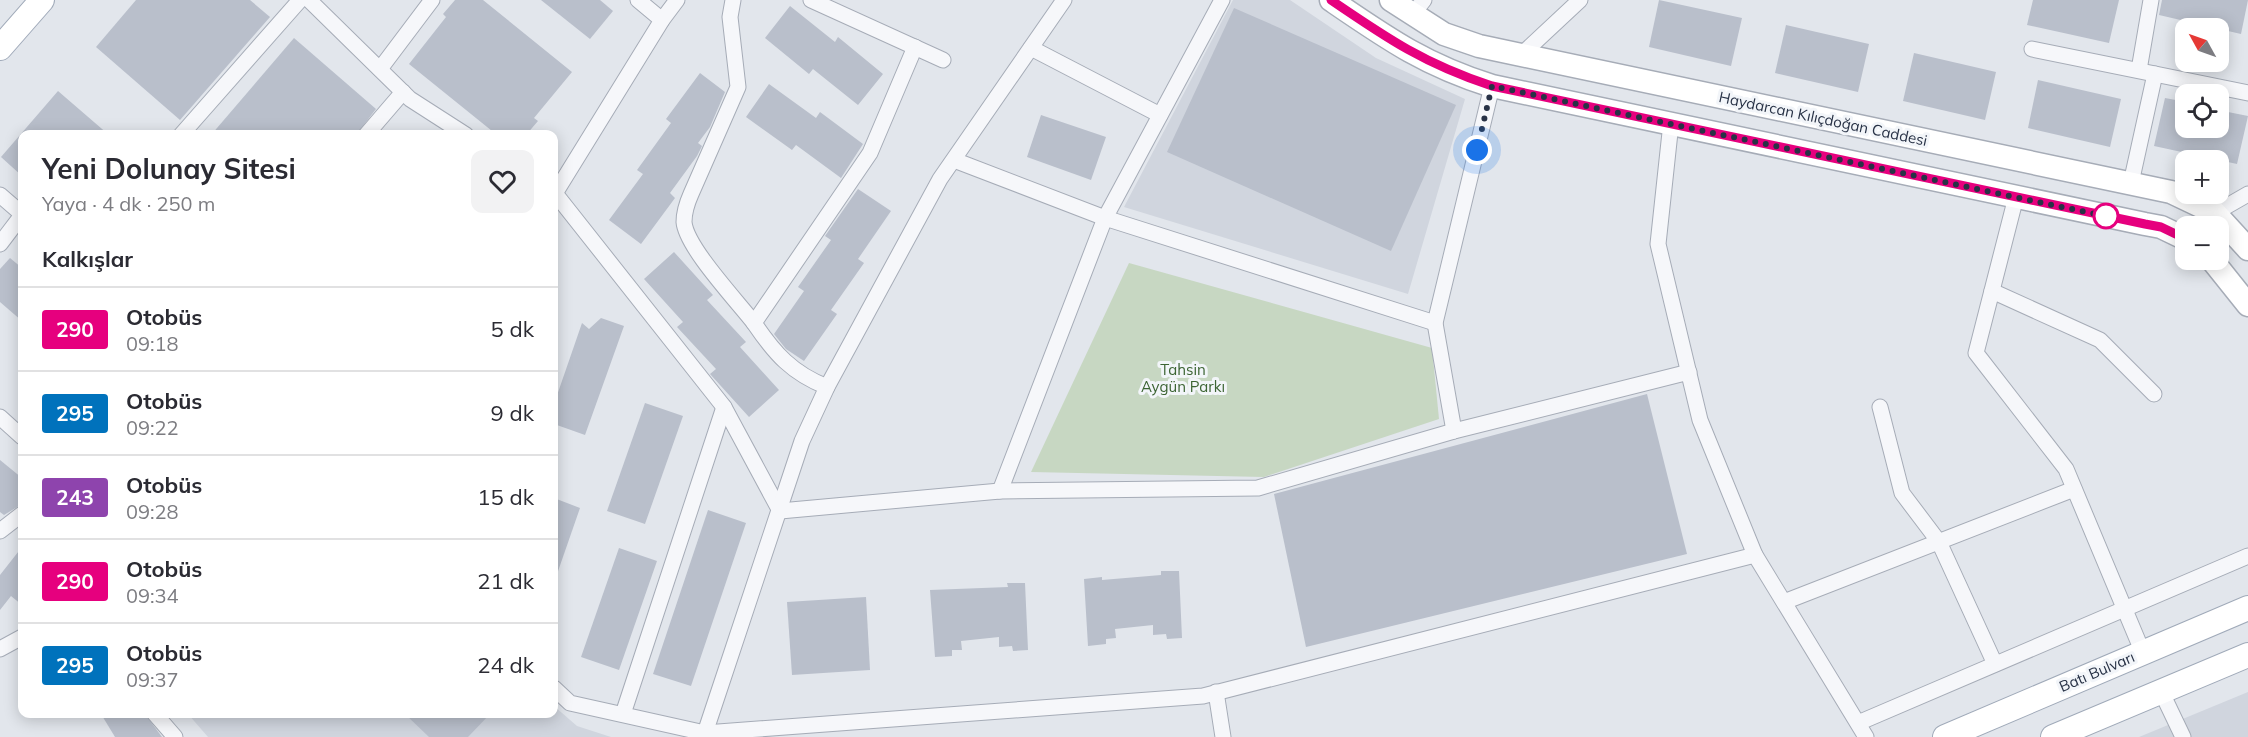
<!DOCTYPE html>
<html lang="tr">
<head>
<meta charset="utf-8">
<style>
  :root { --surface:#fff; --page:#f2f2f3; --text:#2b2b33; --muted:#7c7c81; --line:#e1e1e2 }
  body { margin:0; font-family:Mulish,sans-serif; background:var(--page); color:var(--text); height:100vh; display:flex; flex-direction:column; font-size:22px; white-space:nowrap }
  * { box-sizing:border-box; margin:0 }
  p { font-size:20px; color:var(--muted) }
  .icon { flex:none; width:33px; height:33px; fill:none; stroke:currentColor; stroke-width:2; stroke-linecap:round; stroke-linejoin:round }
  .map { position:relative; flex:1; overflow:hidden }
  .drawer { position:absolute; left:18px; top:130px; width:540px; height:588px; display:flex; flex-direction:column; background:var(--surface); border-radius:12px; box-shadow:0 3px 15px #0003 }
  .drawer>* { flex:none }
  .badge { padding:0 12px; border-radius:4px; font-size:21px; line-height:39px }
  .needle { width:39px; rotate:310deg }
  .buttons { position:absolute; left:2175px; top:18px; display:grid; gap:12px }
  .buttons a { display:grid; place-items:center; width:54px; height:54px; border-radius:12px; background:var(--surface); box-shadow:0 3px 15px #0003; font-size:30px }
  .you { position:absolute; width:30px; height:30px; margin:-15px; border:4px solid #fff; border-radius:50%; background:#1a73e8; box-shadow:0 0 0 9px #1a73e833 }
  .map>.badge { position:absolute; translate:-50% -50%; box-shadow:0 0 0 3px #fff }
  h2 { padding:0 24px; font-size:22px; line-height:54px }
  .round { display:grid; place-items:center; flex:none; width:63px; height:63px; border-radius:12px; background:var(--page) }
  .headline { display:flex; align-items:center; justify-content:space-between; height:102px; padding:0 24px }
  h1 { font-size:28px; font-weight:700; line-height:45px }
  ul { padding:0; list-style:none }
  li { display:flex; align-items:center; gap:18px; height:84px; padding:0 24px; border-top:2px solid var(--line) }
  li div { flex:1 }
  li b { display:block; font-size:22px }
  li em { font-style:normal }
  li .badge { min-width:66px; font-weight:700; text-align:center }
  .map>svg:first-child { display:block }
</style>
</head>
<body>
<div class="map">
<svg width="2248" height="737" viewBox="0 0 2248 737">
  <rect width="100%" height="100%" fill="#e2e6ec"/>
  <g fill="#d0d5de">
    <polygon points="1233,0 1290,0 1376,58 1465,99 1408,294 1124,207"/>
    <polygon points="2248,692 2248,737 2139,737"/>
    <polygon points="554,706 577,726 611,737 208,737 188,714 554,714"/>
  </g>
  <polygon fill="#c7d7c2" points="1129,263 1432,348 1439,419 1264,477 1031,472"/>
  <g fill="#b9bfcb">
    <polygon points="136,0 250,0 270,17 180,120 96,47"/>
    <polygon points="455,0 483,0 572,72 534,118 538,121 526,135 497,135 409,64 446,17 443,14"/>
    <polygon points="541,0 600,0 613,11 590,39"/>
    <polygon points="1659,0 1742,18 1731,66 1649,47"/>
    <polygon points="2033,0 2119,0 2109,43 2027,25"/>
    <polygon points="2162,0 2248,0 2241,34 2159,15"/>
    <polygon points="790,6 835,42 838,37 883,74 858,105 813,69 809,74 765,38"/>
    <polygon points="1234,8 1456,105 1391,251 1167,152"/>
    <polygon points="1786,25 1869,44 1858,92 1775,73"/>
    <polygon points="294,38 376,109 356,135 211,135"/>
    <polygon points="1914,53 1996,72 1985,120 1903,101"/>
    <polygon points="700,73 725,92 710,127 698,143 702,146 697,156 670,193 675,198 641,244 609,220 643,174 637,170 671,123 666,119"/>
    <polygon points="2038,80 2121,99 2110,147 2028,128"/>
    <polygon points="769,84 816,118 820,112 863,144 841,178 796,145 792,150 746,117"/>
    <polygon points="58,91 109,135 22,135 22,176 1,157"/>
    <polygon points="2165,98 2186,102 2186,128 2218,128 2218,110 2248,116 2237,164 2154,146"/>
    <polygon points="1041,115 1106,137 1091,180 1027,157"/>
    <polygon points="858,189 891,211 858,259 864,263 831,310 837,314 804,361 786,349 774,334 804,291 798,287 831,240 825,236"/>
    <polygon points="674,252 713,295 707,300 746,342 740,347 779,390 749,417 710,374 716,369 677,327 683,322 644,279"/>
    <polygon points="10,258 22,268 22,321 0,302 0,269"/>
    <polygon points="601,318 624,326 585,435 554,424 554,404 582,323 589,329"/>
    <polygon points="1647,394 1687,554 1306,647 1274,494"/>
    <polygon points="645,403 683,416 645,524 607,511"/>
    <polygon points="0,460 22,478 22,504 4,515 0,512"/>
    <polygon points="554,498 580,508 556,577 554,577"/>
    <polygon points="708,510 746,523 691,686 653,674"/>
    <polygon points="22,547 22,605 11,596 0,610 0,575"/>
    <polygon points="619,548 657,561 619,670 581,657"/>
    <polygon points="1161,571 1179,571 1182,638 1167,639 1166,634 1153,635 1153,625 1115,629 1116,638 1106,639 1106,644 1088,646 1084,579 1102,577 1102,580 1161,575"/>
    <polygon points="1007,583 1025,583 1028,650 1013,651 1012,646 999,647 999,637 961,641 962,650 952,650 952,656 935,657 930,590 1008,587"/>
    <polygon points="866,597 870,670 792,675 787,602"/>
    <polygon points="101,714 145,714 162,737 115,737"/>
    <polygon points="405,714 490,714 468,737 429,737"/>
  </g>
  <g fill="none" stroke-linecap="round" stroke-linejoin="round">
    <defs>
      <g id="street">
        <polyline points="309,0 410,99 466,135"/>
        <polyline points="638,0 662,20"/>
        <path d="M733,0L730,17L738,87L691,194C687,203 684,212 684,222C686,247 737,301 754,323"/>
        <polyline points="811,0 943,60"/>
        <polyline points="1412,15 1424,0"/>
        <polyline points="1031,48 1160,115"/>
        <polyline points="2032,49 2248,93"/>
        <polyline points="1520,56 1580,0"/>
        <polyline points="380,69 432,0"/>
        <polyline points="2139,70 2151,0"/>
        <polyline points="1671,123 1658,244 1700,420 1755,555"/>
        <polyline points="181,135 300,0"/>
        <polyline points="366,135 403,92"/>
        <polyline points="954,160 1105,218 1435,323"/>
        <polyline points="2131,183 2155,74"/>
        <polyline points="554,192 724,407 780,511 1000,491 1258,488 1454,431 1689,372"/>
        <polyline points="0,195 22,214"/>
        <polyline points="554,195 662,20 677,0"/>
        <polyline points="2016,197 1976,353 2066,469 2143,653"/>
        <polyline points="2215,213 2248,194"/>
        <polyline points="0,244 22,215"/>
        <polyline points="1992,291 2100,340 2154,394"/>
        <path d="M827,387C792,373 775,354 754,323L870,153L915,47"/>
        <polyline points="1880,407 1902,493 1939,542 1995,664"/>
        <polyline points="0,417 22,437"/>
        <polyline points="1454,431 1435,323 1492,86"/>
        <polyline points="1000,491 1105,218 1222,0"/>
        <polyline points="0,531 22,514"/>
        <polyline points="1784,602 2074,489"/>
        <polyline points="0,649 22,637"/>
        <polyline points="554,688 570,703 705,733 1203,696 1755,555 1866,737"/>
        <polyline points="2161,691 2183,737"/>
        <polyline points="1216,692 1223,737"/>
        <polyline points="155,714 175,737"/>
        <polyline points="623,714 724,407"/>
        <polyline points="1858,723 2248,556"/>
        <polyline points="701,737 705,733 802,441 827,387 940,179 1064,0"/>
      </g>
      <g id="secondary">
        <path d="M1331,0C1388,39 1425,65 1492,86L2145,224L2161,227L2186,239"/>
        <polyline points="1391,0 1444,34 1479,46 2171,192 2215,213 2248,249"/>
        <polyline points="2212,260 2248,305"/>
      </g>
      <g id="primary">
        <polyline points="0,48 42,0"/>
        <polyline points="1945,737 2248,608"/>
        <polyline points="2053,737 2248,655"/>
      </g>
    </defs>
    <use href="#street" stroke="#a6acb7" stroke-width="17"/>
    <use href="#secondary" stroke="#a6acb7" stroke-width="25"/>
    <use href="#primary" stroke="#a0aab9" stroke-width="26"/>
    <use href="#street" stroke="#f6f7fa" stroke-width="15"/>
    <use href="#secondary" stroke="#fff" stroke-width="22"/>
    <use href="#primary" stroke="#fff" stroke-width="24"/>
  </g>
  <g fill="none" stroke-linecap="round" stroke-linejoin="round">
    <defs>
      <path id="line" d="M1331,0C1388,39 1425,64 1492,86L2145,224L2161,227L2186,239"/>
    </defs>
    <use href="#line" stroke="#fff" stroke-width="14"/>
    <use href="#line" stroke="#e6007e" stroke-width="9"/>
    <polyline stroke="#283246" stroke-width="6" stroke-dasharray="0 10.8" points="1477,150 1492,86 2114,218 2106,216"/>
  </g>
  <circle fill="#fff" stroke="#e6007e" stroke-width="3" cx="2106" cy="216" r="12"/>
  <g text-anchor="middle" stroke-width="6" stroke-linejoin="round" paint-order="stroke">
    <g font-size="15" fill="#283246" stroke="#f2f5f9">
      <text transform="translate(1823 119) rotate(12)" y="5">Haydarcan Kılıçdoğan Caddesi</text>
      <text transform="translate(2097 672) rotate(-23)" y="5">Batı Bulvarı</text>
    </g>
    <g font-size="15" fill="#3c6433" stroke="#f2f5f9">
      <text x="1183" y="375">Tahsin<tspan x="1183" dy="17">Aygün Parkı</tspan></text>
    </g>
  </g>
</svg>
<div class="buttons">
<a><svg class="needle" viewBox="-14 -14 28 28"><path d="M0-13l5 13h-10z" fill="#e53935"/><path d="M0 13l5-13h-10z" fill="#7c7c81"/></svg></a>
<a><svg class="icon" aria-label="locate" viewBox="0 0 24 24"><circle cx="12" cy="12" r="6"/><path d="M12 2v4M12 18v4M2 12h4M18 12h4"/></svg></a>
<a>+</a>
<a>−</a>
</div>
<div class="you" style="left:1477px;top:150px"></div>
<section class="drawer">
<div class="headline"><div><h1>Yeni Dolunay Sitesi</h1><p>Yaya · 4 dk · 250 m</p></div><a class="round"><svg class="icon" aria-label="heart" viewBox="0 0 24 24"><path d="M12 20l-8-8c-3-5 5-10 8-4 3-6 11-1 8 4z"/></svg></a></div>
<h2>Kalkışlar</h2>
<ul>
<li><span class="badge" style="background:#e6007e;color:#fff">290</span><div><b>Otobüs</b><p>09:18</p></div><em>5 dk</em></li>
<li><span class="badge" style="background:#0072bc;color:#fff">295</span><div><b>Otobüs</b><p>09:22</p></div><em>9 dk</em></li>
<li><span class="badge" style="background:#8e44ad;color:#fff">243</span><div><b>Otobüs</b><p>09:28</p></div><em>15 dk</em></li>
<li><span class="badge" style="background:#e6007e;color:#fff">290</span><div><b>Otobüs</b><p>09:34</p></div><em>21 dk</em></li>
<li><span class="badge" style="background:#0072bc;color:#fff">295</span><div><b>Otobüs</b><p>09:37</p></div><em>24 dk</em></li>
</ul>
</section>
</div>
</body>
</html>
